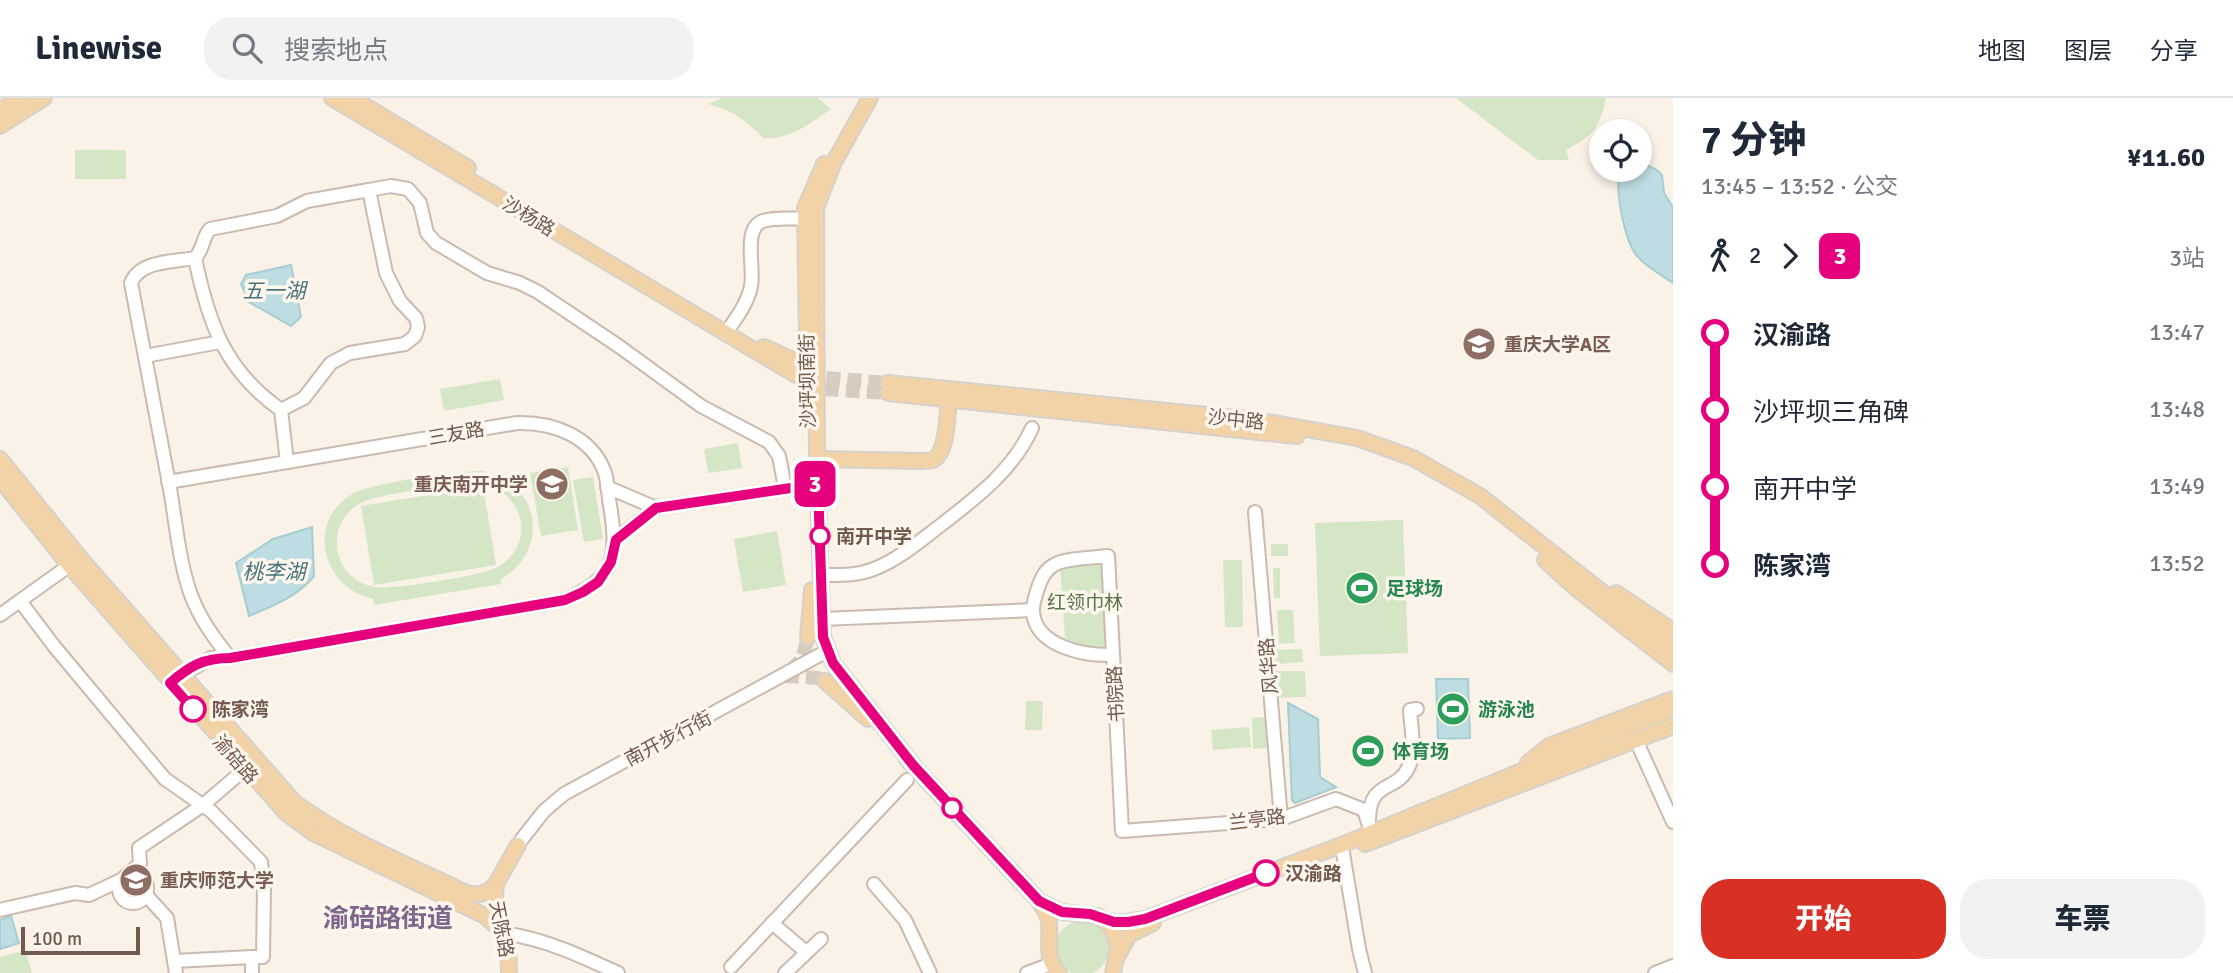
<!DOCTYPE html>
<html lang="zh">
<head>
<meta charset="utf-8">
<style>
  :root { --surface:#fff; --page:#f2f2f3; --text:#1f2937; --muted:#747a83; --line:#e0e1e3; --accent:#d93025 }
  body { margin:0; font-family:Signika,"Noto Sans SC",sans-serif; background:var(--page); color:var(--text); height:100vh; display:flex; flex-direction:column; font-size:26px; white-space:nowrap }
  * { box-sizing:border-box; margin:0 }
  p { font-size:23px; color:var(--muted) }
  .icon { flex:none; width:38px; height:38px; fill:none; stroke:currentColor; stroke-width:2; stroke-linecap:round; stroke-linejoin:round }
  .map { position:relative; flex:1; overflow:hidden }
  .details { display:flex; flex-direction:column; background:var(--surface); width:560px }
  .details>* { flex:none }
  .badge { padding:0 14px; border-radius:10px; font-size:24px; line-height:46px }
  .fabs { position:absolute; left:1589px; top:21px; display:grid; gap:14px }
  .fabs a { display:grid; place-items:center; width:63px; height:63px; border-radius:50%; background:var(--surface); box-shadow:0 4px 10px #0003; font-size:35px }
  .scale { position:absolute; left:21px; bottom:18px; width:119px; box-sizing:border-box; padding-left:7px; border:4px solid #71594e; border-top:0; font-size:19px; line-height:24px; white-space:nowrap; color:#71594e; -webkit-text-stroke:5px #fdf6ed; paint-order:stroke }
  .map>.badge { position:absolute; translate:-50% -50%; box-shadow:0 0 0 4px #fff }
  .legs { display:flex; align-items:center; gap:10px; height:77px; padding:0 28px; font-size:23px }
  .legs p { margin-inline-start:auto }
  .head { display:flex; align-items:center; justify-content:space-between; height:119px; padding:0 28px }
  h1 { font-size:38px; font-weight:800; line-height:52px }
  .button { display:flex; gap:14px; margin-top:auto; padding:14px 28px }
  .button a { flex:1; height:80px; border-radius:28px; background:var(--accent); color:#fff; font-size:28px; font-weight:800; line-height:80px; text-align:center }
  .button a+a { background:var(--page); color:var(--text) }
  ul { padding:0 28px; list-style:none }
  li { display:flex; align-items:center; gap:24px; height:77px; font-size:26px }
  li i { display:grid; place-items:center; width:10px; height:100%; margin:0 9px; background:currentColor }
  li i::after { content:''; width:18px; height:18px; margin:-9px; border:5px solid; border-radius:50%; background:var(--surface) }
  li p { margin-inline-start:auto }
  li:first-child i { background:linear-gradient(#0000 50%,currentColor 0) }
  li:last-child i { background:linear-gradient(currentColor 50%,#0000 0) }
  header { display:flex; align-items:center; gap:42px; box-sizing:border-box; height:98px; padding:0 35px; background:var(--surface); border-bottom:2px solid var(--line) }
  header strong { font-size:33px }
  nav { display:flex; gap:38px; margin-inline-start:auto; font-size:24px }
  .search { width:490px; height:63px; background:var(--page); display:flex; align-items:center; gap:18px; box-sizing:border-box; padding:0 24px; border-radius:28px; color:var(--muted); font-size:26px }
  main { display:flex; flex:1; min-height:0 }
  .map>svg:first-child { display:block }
</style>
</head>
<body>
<header>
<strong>Linewise</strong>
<div class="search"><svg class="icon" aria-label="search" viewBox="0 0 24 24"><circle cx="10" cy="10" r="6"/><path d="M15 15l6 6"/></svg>搜索地点</div>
<nav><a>地图</a><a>图层</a><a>分享</a></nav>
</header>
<main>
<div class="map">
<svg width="1673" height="875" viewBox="0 0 1673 875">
  <rect width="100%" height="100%" fill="#faf2e7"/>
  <g fill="#d5e6c7" fill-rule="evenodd">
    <path d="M722,0H818L831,11C809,26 790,42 763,40C746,22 732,12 708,6Z"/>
    <path d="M1456,0H1606C1599,31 1594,37 1566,52L1569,62H1538Z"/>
    <rect x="75" y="52" width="51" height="29"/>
    <polygon points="500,281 504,302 444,313 440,291"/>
    <polygon points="738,345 742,370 708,375 704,351"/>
    <polygon points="568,369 578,432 541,438 530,375"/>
    <path d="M483,373C540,384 551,452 501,481V486L374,507L373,501C321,489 305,422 354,395C373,385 461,372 483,373ZM469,385C513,382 541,433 505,464C501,467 497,470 491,472C475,478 392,492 376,489C363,487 352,481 345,471C339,462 336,451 337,441C338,426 347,413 359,406C379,395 443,389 469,385Z"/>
    <polygon points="593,379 603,441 584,444 573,382"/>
    <polygon points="483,388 496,467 374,487 361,408"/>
    <polygon points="1403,422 1408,555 1320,558 1315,425"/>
    <polygon points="777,433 786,487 743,494 734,441"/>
    <rect x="1271" y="446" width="17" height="12"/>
    <polygon points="1105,460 1110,553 1081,548 1065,540 1060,468"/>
    <polygon points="1223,462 1242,462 1243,529 1225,529"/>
    <polygon points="1273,470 1280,470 1280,500 1274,500"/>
    <polygon points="1277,512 1293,512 1295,545 1279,546"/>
    <polygon points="1302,551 1303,564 1277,566 1276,552"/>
    <polygon points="1277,573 1305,573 1306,599 1277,600"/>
    <polygon points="1026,603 1043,603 1042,632 1025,632"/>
    <polygon points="1274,618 1276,649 1253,651 1252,620"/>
    <polygon points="1249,629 1251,649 1213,652 1211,632"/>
    <circle cx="1082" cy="850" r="27"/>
    <polygon points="25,852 32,875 0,875 0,859"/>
  </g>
  <g fill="#bedde2" stroke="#a5cdd2" stroke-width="2">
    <path d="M1640,64L1657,72L1662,77L1664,95L1673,109V185C1661,177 1647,169 1637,158C1625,143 1613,89 1621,72H1640Z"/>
    <polygon points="291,167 301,219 291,228 249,204 241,186 246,177"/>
    <path d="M312,429L314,478C297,499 273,508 249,518L236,465L273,441Z"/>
    <polygon points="1436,581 1468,581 1470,640 1438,641"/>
    <polygon points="1288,605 1318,621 1320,679 1336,689 1295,705 1292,702"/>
    <polygon points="11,818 19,845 0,851 0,822"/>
  </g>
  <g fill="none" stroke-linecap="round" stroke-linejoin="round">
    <g stroke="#d8ccc1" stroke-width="14" stroke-dasharray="14 7" stroke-linecap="butt">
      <polyline points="808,270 826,280 888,285"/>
      <polyline points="806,282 824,291 888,295"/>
      <polyline points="790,573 802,561 808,539"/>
      <polyline points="785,578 818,580 825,583"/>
    </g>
    <defs>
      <g id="minor">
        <path d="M195,160C204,151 202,140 210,131L277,118L307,103L369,92"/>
        <path d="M725,236C735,222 748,205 751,188C755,171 742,130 763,123C777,118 797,122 812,120"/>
        <polyline points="145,258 220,244"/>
        <polyline points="281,312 304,300 331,265 350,255 405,246 415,238 418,229 416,220 400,203 386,175 369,92 391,88 408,91 420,105 427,135 436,145 487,175 520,185 538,194 620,249 701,308 769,344 779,358 785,390"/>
        <path d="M168,384L287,364L281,312C225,273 208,224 195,160C174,164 140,162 131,185C144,254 157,322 170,391C176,425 179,464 191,497C200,521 214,540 230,560"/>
        <polyline points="607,389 656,410"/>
        <polyline points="1255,414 1281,721"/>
        <polyline points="616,441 656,410 818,386"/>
        <path d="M821,477C839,477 856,478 874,471C899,461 920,443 941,427C977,399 1013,372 1032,330"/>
        <polyline points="20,503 54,548 165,681 211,713 261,764 264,791 263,859 252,859"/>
        <polyline points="0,517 77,462"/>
        <polyline points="822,521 1033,512"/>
        <path d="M1113,557C1085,558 1037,549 1033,515C1032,508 1035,500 1037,493C1040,483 1044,472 1054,467C1065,460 1094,460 1108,458L1122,733L1281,721L1336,701L1364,712L1371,734"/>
        <path d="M176,580L211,560H230L565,502C616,480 618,458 610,407C608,397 608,385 605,375C592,338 553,324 517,325L287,364"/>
        <polyline points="1636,642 1673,724"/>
        <path d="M1369,723C1369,680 1397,696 1409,668C1416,652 1411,629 1410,612L1417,611"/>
        <polyline points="522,741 544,713 564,696 827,553"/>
        <polyline points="1343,755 1359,851 1365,875"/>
        <circle cx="133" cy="791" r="14"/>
        <polyline points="874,786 905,822 930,875"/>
        <polyline points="146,797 167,820 176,875"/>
        <polyline points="0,812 75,795 89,797 121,782 140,766 139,750 203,707 245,671"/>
        <polyline points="772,825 806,854"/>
        <path d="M504,835C547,842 579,857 618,875"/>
        <polyline points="174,863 252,859 252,875"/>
        <polyline points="731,869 907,682"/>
        <polyline points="785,875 821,841"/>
        <polyline points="1027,875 1051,866"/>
        <polyline points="1655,875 1673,868"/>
      </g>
      <g id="major">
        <polyline points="332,0 796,277"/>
        <polyline points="352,0 468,70"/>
        <polyline points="870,0 834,64 816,110 817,361 822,521 823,539 833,565 913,667"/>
        <polyline points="0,12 20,0"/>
        <polyline points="0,28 44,0"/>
        <polyline points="764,249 795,263"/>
        <polyline points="888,285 1256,322 1357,340 1413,360 1480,398 1673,550"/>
        <polyline points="888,295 1297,338"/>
        <polyline points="808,311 805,110 824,66"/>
        <path d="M0,361L80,460L295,705C347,743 409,767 466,795C479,798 487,796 496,786L518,747"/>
        <path d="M817,361L922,363C926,363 930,363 933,362C948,354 947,316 949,301"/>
        <polyline points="0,381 69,467 286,715 313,735 485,818 504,835"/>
        <polyline points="1545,462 1578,492 1673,566"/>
        <polyline points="1616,495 1673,533"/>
        <polyline points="808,539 812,492"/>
        <polyline points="825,583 868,621"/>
        <path d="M907,661L1039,803C1043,810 1048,816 1049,824C1051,843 1044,860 1059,875"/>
        <polyline points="1528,665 1549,648 1673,601"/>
        <polyline points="1365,746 1673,628"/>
        <polyline points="496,786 494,809 508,848 509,875"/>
        <polyline points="1039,803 1062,814 1098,818 1111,828 1118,849 1113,875"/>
        <polyline points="1104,822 1120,825 1145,821 1339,748 1673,611"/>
        <polyline points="1117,859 1129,837 1153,825"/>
      </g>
    </defs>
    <use href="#minor" stroke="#cbbaae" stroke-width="16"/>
    <use href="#major" stroke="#d7d1cd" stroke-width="18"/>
    <use href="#minor" stroke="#fff" stroke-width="12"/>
    <use href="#major" stroke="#f1d3a7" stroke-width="14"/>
  </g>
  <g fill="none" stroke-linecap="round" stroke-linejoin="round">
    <defs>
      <path id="line-1" d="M193,611L170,585C190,568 203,560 230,560L565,502L583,494L598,484L611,464L616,442L656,410L818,386L823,539L833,565L913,667L1039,803L1062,814L1090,816L1114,824H1128L1145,821L1266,775"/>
    </defs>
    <use href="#line-1" stroke="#fff" stroke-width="16"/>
    <use href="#line-1" stroke="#e6007e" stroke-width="10"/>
  </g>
  <defs>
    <symbol id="university-disc" viewBox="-11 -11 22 22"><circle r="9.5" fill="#8d6e63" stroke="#fdf6ed"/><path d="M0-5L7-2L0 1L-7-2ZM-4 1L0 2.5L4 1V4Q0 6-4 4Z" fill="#fff"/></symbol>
    <symbol id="school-disc" viewBox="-11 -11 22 22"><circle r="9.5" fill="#8d6e63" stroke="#fdf6ed"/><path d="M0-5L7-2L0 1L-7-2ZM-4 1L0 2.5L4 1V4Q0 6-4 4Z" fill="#fff"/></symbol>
    <symbol id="stadium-disc" viewBox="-11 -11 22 22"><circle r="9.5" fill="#2e9e5b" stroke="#fdf6ed"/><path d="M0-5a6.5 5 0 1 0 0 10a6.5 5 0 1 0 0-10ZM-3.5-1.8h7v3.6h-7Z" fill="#fff"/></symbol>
  </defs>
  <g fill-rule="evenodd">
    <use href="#university-disc" x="1460" y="227" width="38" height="38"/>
    <use href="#school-disc" x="533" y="367" width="38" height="38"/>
    <use href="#stadium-disc" x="1343" y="471" width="38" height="38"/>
    <use href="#stadium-disc" x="1434" y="592" width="38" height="38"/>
    <use href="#stadium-disc" x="1349" y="634" width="38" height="38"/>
    <use href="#university-disc" x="117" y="763" width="38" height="38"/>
  </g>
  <g fill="#fff" stroke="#e6007e" stroke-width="3.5">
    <circle cx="820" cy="438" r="9"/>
    <circle cx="193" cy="611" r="12"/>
    <circle cx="952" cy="710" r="9"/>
    <circle cx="1266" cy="775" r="12"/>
  </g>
  <g text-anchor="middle" stroke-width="7" stroke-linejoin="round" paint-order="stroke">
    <g font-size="19" fill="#71594e" stroke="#fdf6ed">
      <text transform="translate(529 118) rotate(31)" y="7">沙杨路</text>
      <text transform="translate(807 283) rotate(-91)" y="7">沙坪坝南街</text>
      <text transform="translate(1236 321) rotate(6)" y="7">沙中路</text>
      <text transform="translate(456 335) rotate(-10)" y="7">三友路</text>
      <text transform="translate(1268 568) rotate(-95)" y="7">风华路</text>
      <text transform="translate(1115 596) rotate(-93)" y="7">书院路</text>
      <text transform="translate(668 640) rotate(-28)" y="7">南开步行街</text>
      <text transform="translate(236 661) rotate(49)" y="7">渝碚路</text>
      <text transform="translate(1257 721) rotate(-7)" y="7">兰亭路</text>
      <text transform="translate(502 831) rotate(79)" y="7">天陈路</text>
    </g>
    <g font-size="19" font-weight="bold" fill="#785e54" stroke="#fdf6ed" text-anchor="start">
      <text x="1504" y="253">重庆大学A区</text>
      <text x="528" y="393" text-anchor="end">重庆南开中学</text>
      <text x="160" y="789">重庆师范大学</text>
    </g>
    <g font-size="19" font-weight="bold" fill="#71594e" stroke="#fdf6ed" text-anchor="start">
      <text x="836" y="445">南开中学</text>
      <text x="212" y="618">陈家湾</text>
      <text x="1285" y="782">汉渝路</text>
    </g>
    <g font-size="19" font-weight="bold" fill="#27864d" stroke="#fdf6ed" text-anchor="start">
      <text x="1386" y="497">足球场</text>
      <text x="1478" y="618">游泳池</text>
      <text x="1392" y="660">体育场</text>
    </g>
    <g font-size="19" fill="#567648" stroke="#fdf6ed">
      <text x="1085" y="511">红领巾林</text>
    </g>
    <g font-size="21" font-style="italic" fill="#47747b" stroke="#fdf6ed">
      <text x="274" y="200">五一湖</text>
      <text x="274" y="481">桃李湖</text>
    </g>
    <g font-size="26" font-weight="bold" fill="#7e668d" stroke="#fdf6ed">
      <text x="388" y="829">渝碚路街道</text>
    </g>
  </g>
</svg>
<div class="fabs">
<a><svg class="icon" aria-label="locate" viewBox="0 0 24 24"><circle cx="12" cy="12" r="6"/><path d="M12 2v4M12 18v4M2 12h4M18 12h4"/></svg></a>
</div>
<div class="scale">100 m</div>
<b class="badge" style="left:815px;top:386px;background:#e6007e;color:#fff">3</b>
</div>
<section class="details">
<div class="head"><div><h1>7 分钟</h1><p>13:45 – 13:52 · 公交</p></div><b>¥11.60</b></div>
<div class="legs"><svg class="icon" aria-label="walk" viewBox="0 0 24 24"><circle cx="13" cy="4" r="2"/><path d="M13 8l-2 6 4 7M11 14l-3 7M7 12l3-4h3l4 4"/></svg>2<svg class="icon" aria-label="forward" viewBox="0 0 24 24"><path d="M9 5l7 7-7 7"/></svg><b class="badge" style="background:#e6007e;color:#fff">3</b><p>3站</p></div>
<ul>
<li><i style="color:#e6007e"></i><b>汉渝路</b><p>13:47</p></li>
<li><i style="color:#e6007e"></i><span>沙坪坝三角碑</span><p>13:48</p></li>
<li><i style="color:#e6007e"></i><span>南开中学</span><p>13:49</p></li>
<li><i style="color:#e6007e"></i><b>陈家湾</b><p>13:52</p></li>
</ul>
<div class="button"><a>开始</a><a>车票</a></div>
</section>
</main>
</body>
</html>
